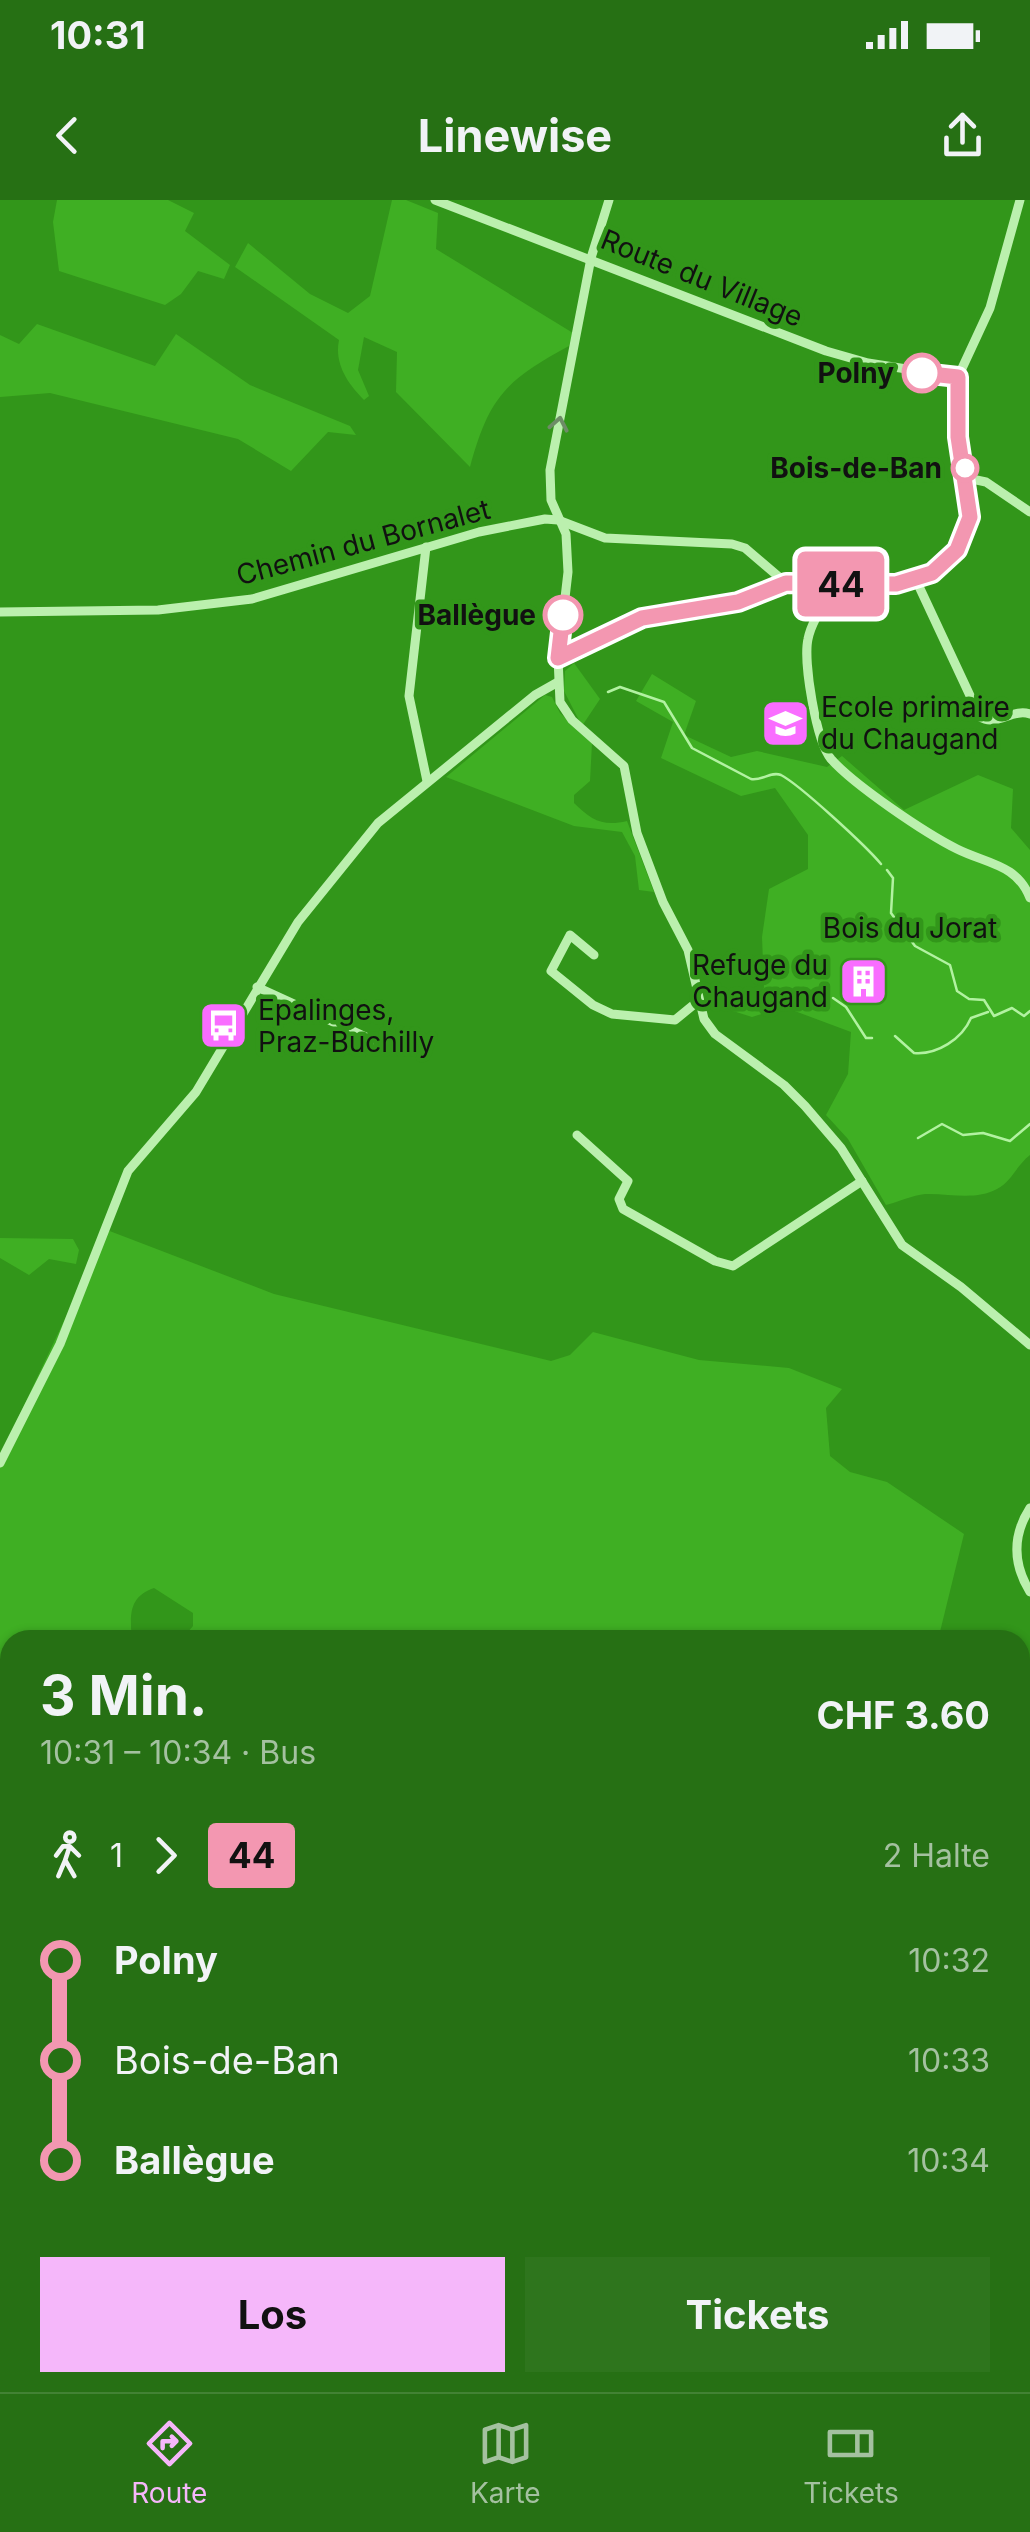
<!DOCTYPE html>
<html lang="de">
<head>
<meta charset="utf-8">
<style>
  :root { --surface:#267014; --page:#2e751d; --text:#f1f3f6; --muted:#a4c1a0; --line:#428234; --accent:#f5b7fa }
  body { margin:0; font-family:Inter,sans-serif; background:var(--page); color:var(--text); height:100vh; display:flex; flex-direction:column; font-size:38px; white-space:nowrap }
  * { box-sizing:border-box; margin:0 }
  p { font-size:32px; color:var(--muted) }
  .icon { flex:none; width:55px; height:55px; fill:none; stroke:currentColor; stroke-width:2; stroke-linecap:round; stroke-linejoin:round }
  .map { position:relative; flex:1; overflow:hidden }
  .drawer { position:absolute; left:0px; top:1430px; width:1030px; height:762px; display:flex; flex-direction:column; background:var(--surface); border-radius:30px 30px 0 0; box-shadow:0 2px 8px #0004 }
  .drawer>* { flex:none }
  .badge { padding:0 20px; border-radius:8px; font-size:35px; line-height:65px }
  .map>.badge { position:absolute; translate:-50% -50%; box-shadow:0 0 0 5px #fff }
  .legs { display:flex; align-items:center; gap:15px; height:110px; padding:0 40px; font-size:32px }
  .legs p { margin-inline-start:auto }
  .overview { display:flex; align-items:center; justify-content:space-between; height:170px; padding:0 40px }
  h1 { font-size:55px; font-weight:700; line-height:75px }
  .primary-button { display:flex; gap:20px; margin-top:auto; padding:20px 40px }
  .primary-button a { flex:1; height:115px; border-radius:0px; background:var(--accent); color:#111; font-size:40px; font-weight:700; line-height:115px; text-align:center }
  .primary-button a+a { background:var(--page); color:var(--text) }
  ul { padding:0 40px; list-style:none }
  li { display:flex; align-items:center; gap:35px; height:100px; font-size:38px }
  li i { display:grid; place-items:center; width:15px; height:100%; margin:0 12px; background:currentColor }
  li i::after { content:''; width:25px; height:25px; margin:-12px; border:8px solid; border-radius:50%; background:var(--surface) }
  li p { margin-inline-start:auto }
  li:first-child i { background:linear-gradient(#0000 50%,currentColor 0) }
  li:last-child i { background:linear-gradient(currentColor 50%,#0000 0) }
  .status { display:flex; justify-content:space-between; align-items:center; height:70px; padding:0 50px; background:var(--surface); direction:ltr }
  .status svg { height:28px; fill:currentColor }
  header { display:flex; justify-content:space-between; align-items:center; height:130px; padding:0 40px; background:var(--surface); font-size:45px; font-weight:700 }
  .tab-bar { display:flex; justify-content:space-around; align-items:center; height:140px; border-top:2px solid var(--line); background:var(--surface); font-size:28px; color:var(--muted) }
  .tab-bar a { display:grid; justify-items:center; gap:5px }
  .tab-bar .on { color:var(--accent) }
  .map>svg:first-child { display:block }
</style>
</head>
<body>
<div class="status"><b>10:31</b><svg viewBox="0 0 49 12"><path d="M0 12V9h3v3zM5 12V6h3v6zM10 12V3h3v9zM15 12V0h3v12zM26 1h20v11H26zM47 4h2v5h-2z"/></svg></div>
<header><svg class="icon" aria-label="back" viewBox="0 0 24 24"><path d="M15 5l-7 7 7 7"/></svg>Linewise<svg class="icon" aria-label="share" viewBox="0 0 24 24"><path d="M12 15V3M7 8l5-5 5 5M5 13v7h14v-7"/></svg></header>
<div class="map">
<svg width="1030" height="2192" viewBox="0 0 1030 2192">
  <rect width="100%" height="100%" fill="#32961a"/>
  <g fill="#3faf23">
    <polygon points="57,0 168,0 194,13 185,31 230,65 224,79 198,71 181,94 165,105 59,71 53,22"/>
    <path d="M392,0H406L438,13L436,49L573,133L569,146C506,180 489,197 470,267L396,192L397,152L364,137L358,170L369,196L364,200C348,184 334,164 339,140L235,67L248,43L310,94L348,113L370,96Z"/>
    <polygon points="37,124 155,166 176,134 250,185 350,226 356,235 328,232 291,271 238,239 50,193 0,197 0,135 19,144"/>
    <polygon points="574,463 600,499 582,526 564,491 565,471"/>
    <path d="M652,474L696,501L684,535L731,557L757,551L827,567L842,556L904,610L978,575L1013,589L1011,628L1030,650V955C1016,966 1012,981 997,989C975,1001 949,993 925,994C913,995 898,1002 886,1005L848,939L826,915L848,874L851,832L784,807L752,817L733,811L740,798L764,788L762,737L769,689L808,669V635L775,588L741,596L661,558L673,522L636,501Z"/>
    <path d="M545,495L552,497L560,513L592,543L590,581L574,595V603C591,620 603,627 627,621L654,692L639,690L635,656L622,632L574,626L446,577Z"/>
    <path d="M107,1030L274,1094L551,1161L570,1155L593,1132L699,1160L789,1168L842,1189L826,1208L830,1256L850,1272L887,1282L964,1334L938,1440H181L193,1426V1413L154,1388C128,1397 130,1416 132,1440H10V1484L0,1464V1256Z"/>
    <polygon points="0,1038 73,1039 79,1050 76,1064 49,1059 29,1075 0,1058"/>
    <polygon points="10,1536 10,1835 0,1830 0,1545"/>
    <polygon points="1020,1600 1030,1602 1030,2192 0,2192 2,2002 10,2004 10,2182 1020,2182"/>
    <polygon points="0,1845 10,1852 10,1931 0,1961"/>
  </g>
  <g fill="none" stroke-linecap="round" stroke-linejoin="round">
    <g stroke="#b2f2a1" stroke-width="2.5">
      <path d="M608,492L620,487L664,502L692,548L751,579C762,581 771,571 781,575C800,585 866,646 881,664"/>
      <polyline points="887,670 893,678 891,713 915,746 950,765 957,791 969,799 984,800 994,816 1012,808 1024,816 1030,811"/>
      <polyline points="833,798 846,807 866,838 872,838"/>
      <path d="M895,836L914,853C937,855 962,839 971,818L988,812"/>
      <polyline points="918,938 942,924 963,935 983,933 1010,941 1030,924"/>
      <polyline points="1020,1965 1030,1966"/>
    </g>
    <g stroke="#bbf0ae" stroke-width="9">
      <polyline points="435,0 826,151 868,163 958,177"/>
      <polyline points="609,0 591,58 550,270 551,300 566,334 568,372 558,458 560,502 572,520 624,566 637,633 663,702 688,750 704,819 715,834 784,885 805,906 841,948 902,1045 961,1087 1030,1145"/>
      <polyline points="958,177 990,108 1020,0"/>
      <polyline points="967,278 986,282 1030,312"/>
      <polyline points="426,347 409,496 427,581"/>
      <path d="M916,380L980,517C996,527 1013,508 1030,514"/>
      <path d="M836,384C827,401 812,419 808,439C803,461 816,541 831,559C854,585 925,633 957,649C987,664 1017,664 1030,698"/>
      <polyline points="0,412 158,410 252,399 479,332 545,319 558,320 605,338 732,344 745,348 786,383"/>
      <polyline points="558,458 642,419 739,402 786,383 896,384 933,373 957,351 970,317 959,237 958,177"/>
      <polyline points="594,755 570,735 551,771 593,805 612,814 675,820 697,802"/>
      <polyline points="257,787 379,843"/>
      <polyline points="577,935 628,981 619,999 623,1009 715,1061 733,1066 862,981"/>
      <polyline points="0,1263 60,1144 128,971 196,892 298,722 378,623 535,495 558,482"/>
      <path d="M1030,1308C1012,1336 1013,1364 1030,1392"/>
      <polyline points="1020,1517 1030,1492"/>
      <polyline points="0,1835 10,1840"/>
      <polyline points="0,1995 10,1962"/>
    </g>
    <g stroke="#f8fff7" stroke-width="11">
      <polyline points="0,1483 10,1501"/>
      <polyline points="408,2182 413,2192"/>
    </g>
  </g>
  <defs><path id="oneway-chevron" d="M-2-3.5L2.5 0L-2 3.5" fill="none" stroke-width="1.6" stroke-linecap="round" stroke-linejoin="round" transform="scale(2.5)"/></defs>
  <use stroke="#6e8c67" href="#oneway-chevron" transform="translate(559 224) rotate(-79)"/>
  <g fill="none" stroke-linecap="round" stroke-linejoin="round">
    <defs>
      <polyline id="line-1" points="563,415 558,458 642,418 738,402 786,383 896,384 932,373 957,350 970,317 958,237 958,177 922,173"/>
    </defs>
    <use href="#line-1" stroke="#fff" stroke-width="22"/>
    <use href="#line-1" stroke="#f397b1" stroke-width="15"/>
  </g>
  <defs>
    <symbol id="school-square" viewBox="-11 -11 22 22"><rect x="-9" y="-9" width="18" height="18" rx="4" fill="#f96dff" stroke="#32961a"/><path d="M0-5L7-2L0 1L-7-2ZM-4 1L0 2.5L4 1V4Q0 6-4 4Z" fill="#fff"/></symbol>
    <symbol id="building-square" viewBox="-11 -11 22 22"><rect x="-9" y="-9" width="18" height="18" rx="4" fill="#f96dff" stroke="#32961a"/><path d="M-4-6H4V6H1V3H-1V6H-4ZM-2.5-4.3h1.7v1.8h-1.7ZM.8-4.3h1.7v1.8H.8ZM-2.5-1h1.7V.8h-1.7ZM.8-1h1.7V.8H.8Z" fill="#fff"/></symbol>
    <symbol id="bus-square" viewBox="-11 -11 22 22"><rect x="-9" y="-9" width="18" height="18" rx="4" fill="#f96dff" stroke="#32961a"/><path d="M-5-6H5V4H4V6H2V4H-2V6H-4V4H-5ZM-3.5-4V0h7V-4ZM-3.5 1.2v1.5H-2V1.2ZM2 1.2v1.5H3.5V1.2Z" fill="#fff"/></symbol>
  </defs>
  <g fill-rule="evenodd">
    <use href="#school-square" x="758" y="496" width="55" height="55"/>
    <use href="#building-square" x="836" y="754" width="55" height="55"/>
    <use href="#bus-square" x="196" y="798" width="55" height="55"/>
  </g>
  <g fill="#fff" stroke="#f397b1" stroke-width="5">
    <circle cx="922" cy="173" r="18"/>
    <circle cx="965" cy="268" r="12"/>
    <circle cx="563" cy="415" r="18"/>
  </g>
  <g text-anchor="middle" stroke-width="9" stroke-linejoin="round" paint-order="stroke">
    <g font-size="28" fill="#111" stroke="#32961a">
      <text transform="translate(702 78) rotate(22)" y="10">Route du Village</text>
      <text transform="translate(363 342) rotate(-15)" y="10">Chemin du Bornalet</text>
    </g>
    <g font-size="28" font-weight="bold" fill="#111" stroke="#32961a" text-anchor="end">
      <text x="894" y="183">Polny</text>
      <text x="942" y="278">Bois-de-Ban</text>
      <text x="536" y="425">Ballègue</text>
    </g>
    <g font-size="28" fill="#111" stroke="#32961a" text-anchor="start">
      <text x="821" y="517">Ecole primaire<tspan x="821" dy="32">du Chaugand</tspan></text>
      <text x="828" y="775" text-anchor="end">Refuge du<tspan x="828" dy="32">Chaugand</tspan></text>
      <text x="258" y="820">Epalinges,<tspan x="258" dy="32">Praz-Buchilly</tspan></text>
    </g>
    <g font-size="28" fill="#111" stroke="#32961a">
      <text x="910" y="738">Bois du Jorat</text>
    </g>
  </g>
</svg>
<b class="badge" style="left:841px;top:384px;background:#f397b1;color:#111">44</b>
<section class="drawer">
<div class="overview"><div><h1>3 Min.</h1><p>10:31 – 10:34 · Bus</p></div><b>CHF 3.60</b></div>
<div class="legs"><svg class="icon" aria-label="walk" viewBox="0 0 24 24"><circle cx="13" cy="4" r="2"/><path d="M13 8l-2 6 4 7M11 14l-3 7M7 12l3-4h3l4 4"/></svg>1<svg class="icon" aria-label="forward" viewBox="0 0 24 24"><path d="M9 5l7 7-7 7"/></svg><b class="badge" style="background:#f397b1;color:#111">44</b><p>2 Halte</p></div>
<ul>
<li><i style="color:#f397b1"></i><b>Polny</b><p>10:32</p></li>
<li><i style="color:#f397b1"></i><span>Bois-de-Ban</span><p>10:33</p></li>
<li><i style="color:#f397b1"></i><b>Ballègue</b><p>10:34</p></li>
</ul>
<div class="primary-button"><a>Los</a><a>Tickets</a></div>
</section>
</div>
<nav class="tab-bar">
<a class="on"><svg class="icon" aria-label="directions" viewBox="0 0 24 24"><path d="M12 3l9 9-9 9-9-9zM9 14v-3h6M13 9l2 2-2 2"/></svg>Route</a>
<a><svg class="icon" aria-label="map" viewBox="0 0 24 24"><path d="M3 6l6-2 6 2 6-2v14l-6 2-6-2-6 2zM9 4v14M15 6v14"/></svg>Karte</a>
<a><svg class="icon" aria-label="tickets" viewBox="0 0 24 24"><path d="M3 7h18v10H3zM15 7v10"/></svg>Tickets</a>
</nav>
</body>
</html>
